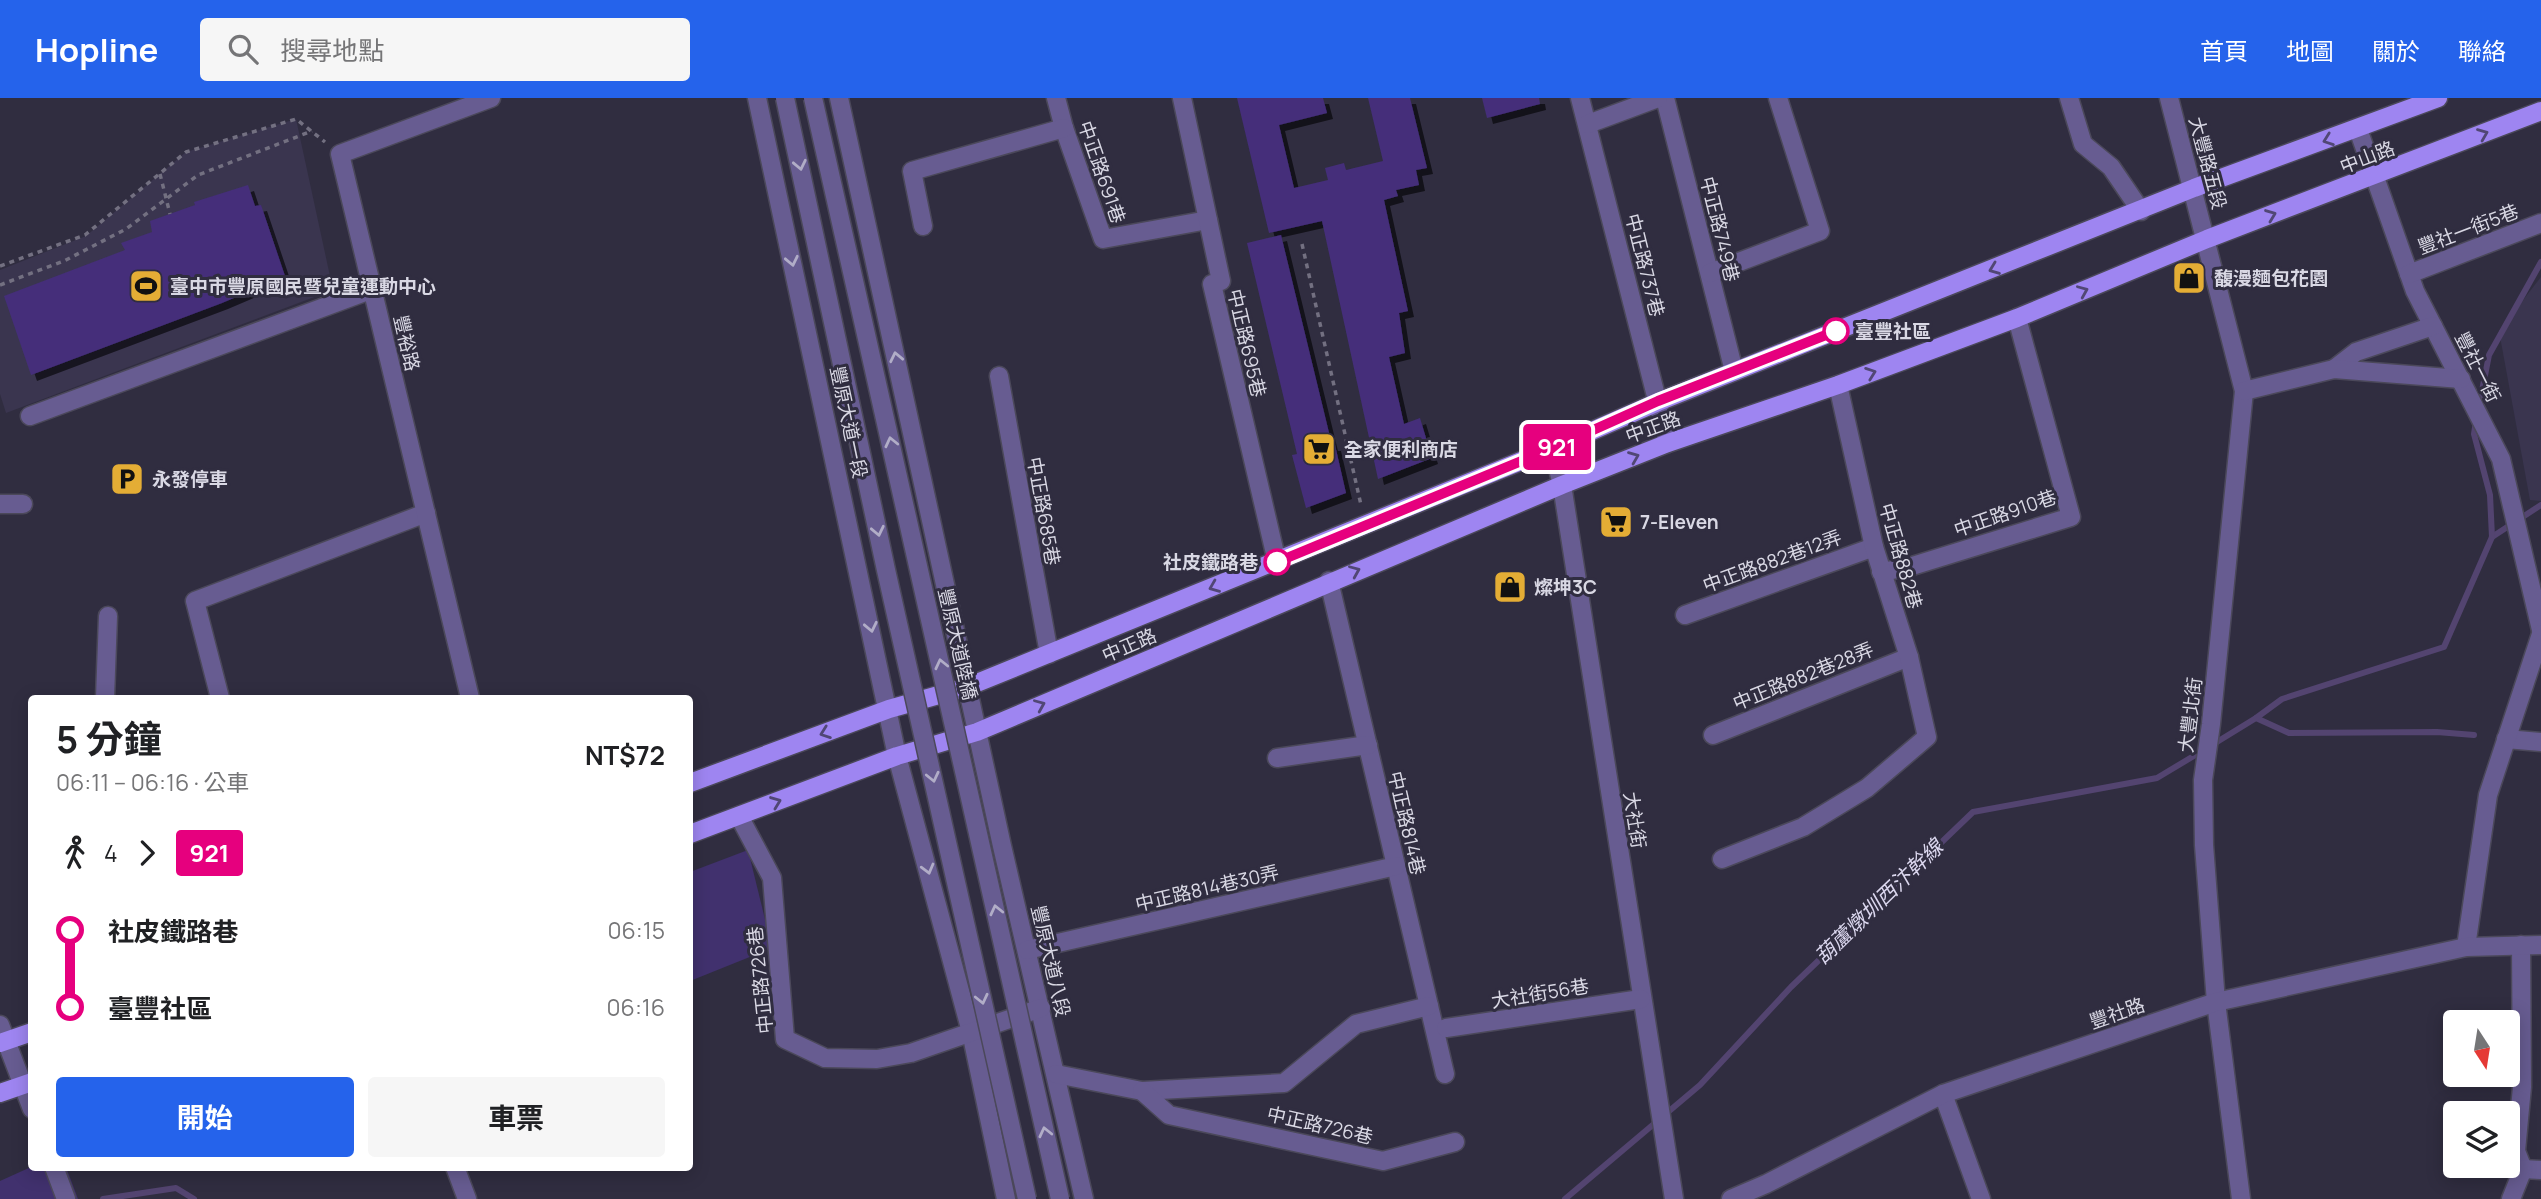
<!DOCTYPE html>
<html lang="zh-TW">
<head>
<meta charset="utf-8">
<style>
  :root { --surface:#fff; --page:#f6f6f6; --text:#202124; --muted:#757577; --accent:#2563eb }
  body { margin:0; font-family:Manrope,"Noto Sans TC",sans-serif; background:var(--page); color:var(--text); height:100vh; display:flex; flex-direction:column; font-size:26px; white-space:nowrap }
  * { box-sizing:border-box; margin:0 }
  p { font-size:23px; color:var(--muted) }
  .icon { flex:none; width:38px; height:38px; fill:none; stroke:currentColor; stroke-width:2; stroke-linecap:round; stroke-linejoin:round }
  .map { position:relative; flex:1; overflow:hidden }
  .sheet { position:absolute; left:28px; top:597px; width:665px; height:476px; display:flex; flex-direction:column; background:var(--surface); border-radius:7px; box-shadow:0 4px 18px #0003 }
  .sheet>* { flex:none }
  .badge { padding:0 14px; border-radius:5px; font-size:24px; line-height:46px }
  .needle { width:46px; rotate:168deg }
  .buttons { position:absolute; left:2443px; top:912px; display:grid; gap:14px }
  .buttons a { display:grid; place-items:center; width:77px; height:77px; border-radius:7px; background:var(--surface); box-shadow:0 4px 18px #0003; font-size:35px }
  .map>.badge { position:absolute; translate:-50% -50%; box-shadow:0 0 0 4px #fff }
  .legs { display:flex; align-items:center; gap:10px; height:77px; padding:0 28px; font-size:23px }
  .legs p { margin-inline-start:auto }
  .overview { display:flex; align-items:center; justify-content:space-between; height:119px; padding:0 28px }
  h1 { font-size:38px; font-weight:700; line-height:52px }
  .cta { display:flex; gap:14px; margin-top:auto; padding:14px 28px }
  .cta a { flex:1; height:80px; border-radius:7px; background:var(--accent); color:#fff; font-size:28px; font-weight:700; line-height:80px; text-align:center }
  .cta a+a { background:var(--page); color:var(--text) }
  ul { padding:0 28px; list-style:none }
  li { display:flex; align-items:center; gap:24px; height:77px; font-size:26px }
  li i { display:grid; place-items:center; width:10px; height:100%; margin:0 9px; background:currentColor }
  li i::after { content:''; width:18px; height:18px; margin:-9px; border:5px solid; border-radius:50%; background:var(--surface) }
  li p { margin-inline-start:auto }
  li:first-child i { background:linear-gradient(#0000 50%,currentColor 0) }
  li:last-child i { background:linear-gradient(currentColor 50%,#0000 0) }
  header { display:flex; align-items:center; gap:42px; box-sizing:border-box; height:98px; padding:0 35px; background:var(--accent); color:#fff }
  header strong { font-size:33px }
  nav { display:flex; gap:38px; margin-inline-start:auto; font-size:24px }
  .search { width:490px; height:63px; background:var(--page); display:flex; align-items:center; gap:18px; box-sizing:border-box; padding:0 24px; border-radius:7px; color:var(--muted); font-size:26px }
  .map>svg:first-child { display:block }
</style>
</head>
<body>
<header>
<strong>Hopline</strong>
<div class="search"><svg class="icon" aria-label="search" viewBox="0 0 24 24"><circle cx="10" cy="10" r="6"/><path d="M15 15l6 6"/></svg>搜尋地點</div>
<nav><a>首頁</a><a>地圖</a><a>關於</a><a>聯絡</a></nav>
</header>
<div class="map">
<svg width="2541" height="1101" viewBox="0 0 2541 1101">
  <defs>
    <filter id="shadow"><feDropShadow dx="6" dy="6" stdDeviation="0" flood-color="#0009"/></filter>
  </defs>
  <rect width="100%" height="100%" fill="#302d40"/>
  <g fill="#3a354f">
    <polygon points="296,21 333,192 6,315 0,296 0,172 86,138 186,54"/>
    <polygon points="2541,179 2541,403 2530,402 2499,233"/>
  </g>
  <g fill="#41316e">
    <polygon points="748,752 772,850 690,883 690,774"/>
    <polygon points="31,1069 66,1069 78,1101 0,1101 0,1083"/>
  </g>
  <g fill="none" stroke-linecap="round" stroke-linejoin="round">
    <g stroke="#534470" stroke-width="6">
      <polyline points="2479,308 2489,257 2541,164"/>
      <polyline points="2492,439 2541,407"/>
      <polyline points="2256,620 2289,635 2437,634 2474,637"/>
      <polyline points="2212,647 2256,620 2282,601 2444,549 2492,439 2490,397 2474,336 2476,323"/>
      <polyline points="103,1101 176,1090 194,1101"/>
      <polyline points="1565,1101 1700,987 1791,889 1973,714 2157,680 2202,653"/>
    </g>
  </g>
  <g fill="#442e7a" filter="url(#shadow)">
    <polygon points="1237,0 1323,0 1327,15 1279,27 1294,90 1328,82 1325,70 1344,65 1346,72 1383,63 1368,0 1410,0 1427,70 1416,72 1419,87 1396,92 1398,98 1384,102 1408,213 1399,215 1405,255 1389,259 1404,326 1420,320 1432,360 1378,381 1322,123 1269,135"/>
    <polygon points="1482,0 1539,0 1540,6 1487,20"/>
    <polygon points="248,87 255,108 261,107 285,178 222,205 31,277 4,198 125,152 121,145 152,134 150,123 195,107 194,104"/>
    <polygon points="1281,137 1332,347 1335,347 1346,395 1306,410 1292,357 1297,356 1247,145"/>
  </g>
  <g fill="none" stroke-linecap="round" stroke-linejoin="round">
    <defs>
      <g id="minor">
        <polyline points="757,0 897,658 971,934 1006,1101"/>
        <polyline points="839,0 1002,748 1084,1101"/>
        <polyline points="1056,0 1064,30 1103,141 1208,122"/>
        <polyline points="1182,0 1221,183 1212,186 1277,464"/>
        <polyline points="1580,0 1668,345"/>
        <polyline points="1665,0 1734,273"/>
        <polyline points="2069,0 2083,46 2111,69 2141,113"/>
        <polyline points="2169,0 2244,293 2211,626 2203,682 2204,747 2216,904 2241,1101"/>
        <polyline points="1588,26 1658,0"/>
        <polyline points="2358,31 2415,193 2501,361 2541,532"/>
        <polyline points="923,128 912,73 1064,30"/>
        <polyline points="1710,175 1820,133 1778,0"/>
        <polyline points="2409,176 2541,125"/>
        <polyline points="2334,271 2356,254 2433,228"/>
        <polyline points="999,278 1049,556"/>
        <polyline points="2244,293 2334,271 2461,281"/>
        <polyline points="30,318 373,191"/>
        <polyline points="1553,350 1562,387 1674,1101"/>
        <polyline points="0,406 23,406"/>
        <polyline points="1881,474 1909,469 2071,419 2017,220"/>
        <polyline points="1329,483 1445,976"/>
        <polyline points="1685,517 1874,449"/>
        <polyline points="105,600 108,518"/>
        <polyline points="220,600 195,503 426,415"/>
        <polyline points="470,600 340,56 491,0"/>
        <polyline points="1713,637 1909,559"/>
        <polyline points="2506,641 2541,644"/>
        <polyline points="1277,660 1368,647"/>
        <polyline points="739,718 772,780 785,941 825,960 877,961 911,955 1041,910"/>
        <polyline points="1722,761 1803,729 1867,690 1927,639 1909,559 1874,449 1838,287"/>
        <polyline points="2521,847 2522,989 2516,1053 2523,1071"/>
        <polyline points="2466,849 2488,697 2541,536"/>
        <polyline points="1027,852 1396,768"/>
        <polyline points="0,927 32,1011"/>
        <polyline points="1446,930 1641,901"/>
        <polyline points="1056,976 1142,993 1284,985 1356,926 1429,908"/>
        <polyline points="1142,993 1169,1017 1383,1063 1455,1044"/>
        <polyline points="1943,996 1981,1101"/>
        <polyline points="54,1069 66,1101"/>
        <polyline points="455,1069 467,1101"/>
        <polyline points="2523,1071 2541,1072"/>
        <polyline points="1731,1101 1766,1086 1943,996 2216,904 2466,849 2541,847"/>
        <polyline points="2511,1101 2523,1071"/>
      </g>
      <g id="major">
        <polyline points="690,685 889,611 967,589 1553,350 1658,304 2194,90 2438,0"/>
        <polyline points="690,736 897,658 977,634 1562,387 1668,345 1838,287 2017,220 2207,141 2541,13"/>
        <polyline points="0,945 32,934"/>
        <polyline points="0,995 32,984"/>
      </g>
    </defs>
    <use href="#minor" stroke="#4b485a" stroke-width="21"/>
    <use href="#major" stroke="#4b485a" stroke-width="21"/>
    <g stroke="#737081" stroke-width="3.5" stroke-dasharray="5 5" stroke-linecap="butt">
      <polyline points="160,76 170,116"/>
      <polyline points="1302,146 1361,407"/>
      <polyline points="0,168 85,137 186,54 296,21 325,44"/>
      <polyline points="0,187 64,163 126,131 198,77 312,33"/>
    </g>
    <use href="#minor" stroke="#675c91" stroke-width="18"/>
    <use href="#major" stroke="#9e85f1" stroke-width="18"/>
    <defs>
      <g id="minor-bridge">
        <polyline points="785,0 886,472 1027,1101"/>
        <polyline points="813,0 1060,1101"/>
      </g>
    </defs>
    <use href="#minor-bridge" stroke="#4b485a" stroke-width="21" stroke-linecap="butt"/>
    <use href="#minor-bridge" stroke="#675c91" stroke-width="18"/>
  </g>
  <defs><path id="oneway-chevron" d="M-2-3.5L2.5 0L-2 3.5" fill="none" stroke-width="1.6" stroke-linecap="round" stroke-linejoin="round" transform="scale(1.75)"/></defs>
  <g stroke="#514775">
    <use href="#oneway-chevron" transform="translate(2483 36) rotate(-22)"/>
    <use href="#oneway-chevron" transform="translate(2328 42) rotate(160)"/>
    <use href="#oneway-chevron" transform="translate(2271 117) rotate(-21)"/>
    <use href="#oneway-chevron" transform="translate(1994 171) rotate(159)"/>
    <use href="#oneway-chevron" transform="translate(2083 193) rotate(-23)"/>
    <use href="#oneway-chevron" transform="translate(1871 275) rotate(-20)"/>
    <use href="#oneway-chevron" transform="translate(1634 359) rotate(-22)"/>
    <use href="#oneway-chevron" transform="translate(1355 473) rotate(-23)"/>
    <use href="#oneway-chevron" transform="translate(1214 489) rotate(158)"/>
    <use href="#oneway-chevron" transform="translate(1040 607) rotate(-23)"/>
    <use href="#oneway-chevron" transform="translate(825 635) rotate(160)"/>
    <use href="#oneway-chevron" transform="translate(776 704) rotate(-21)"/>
  </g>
  <g stroke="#b1adc7">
    <use href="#oneway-chevron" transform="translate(800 67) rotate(78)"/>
    <use href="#oneway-chevron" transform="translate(792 163) rotate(78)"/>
    <use href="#oneway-chevron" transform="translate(896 259) rotate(-102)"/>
    <use href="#oneway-chevron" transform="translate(891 344) rotate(-103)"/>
    <use href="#oneway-chevron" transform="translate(878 433) rotate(78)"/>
    <use href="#oneway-chevron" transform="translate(871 529) rotate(78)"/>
    <use href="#oneway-chevron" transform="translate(941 566) rotate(-103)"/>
    <use href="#oneway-chevron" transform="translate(933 679) rotate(77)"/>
    <use href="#oneway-chevron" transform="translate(928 771) rotate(75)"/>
    <use href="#oneway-chevron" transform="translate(996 812) rotate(-103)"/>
    <use href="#oneway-chevron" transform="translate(982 901) rotate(77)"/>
    <use href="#oneway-chevron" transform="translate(1045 1034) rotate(-103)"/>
  </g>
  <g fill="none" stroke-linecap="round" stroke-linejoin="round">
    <defs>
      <polyline id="line-1" points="1277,464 1553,350 1658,303 1836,233"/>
    </defs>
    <use href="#line-1" stroke="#fff" stroke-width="16"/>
    <use href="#line-1" stroke="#e6007e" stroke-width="10"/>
  </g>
  <defs>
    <symbol id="shop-square" viewBox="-11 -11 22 22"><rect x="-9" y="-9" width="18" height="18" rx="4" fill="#e4ad35" stroke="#302d40"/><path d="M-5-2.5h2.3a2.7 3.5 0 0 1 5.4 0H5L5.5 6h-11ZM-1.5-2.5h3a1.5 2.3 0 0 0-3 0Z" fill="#111"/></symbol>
    <symbol id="stadium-square" viewBox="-11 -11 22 22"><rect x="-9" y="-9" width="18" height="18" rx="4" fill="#e4ad35" stroke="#302d40"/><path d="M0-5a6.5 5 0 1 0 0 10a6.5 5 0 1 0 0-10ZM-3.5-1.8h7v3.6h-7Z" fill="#111"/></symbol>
    <symbol id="supermarket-square" viewBox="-11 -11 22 22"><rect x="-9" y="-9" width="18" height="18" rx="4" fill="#e4ad35" stroke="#302d40"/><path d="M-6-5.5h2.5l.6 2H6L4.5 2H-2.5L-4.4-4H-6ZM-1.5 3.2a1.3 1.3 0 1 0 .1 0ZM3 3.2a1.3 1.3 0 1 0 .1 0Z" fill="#111"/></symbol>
    <symbol id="parking-square" viewBox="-11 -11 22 22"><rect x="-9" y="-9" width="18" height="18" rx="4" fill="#e4ad35" stroke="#302d40"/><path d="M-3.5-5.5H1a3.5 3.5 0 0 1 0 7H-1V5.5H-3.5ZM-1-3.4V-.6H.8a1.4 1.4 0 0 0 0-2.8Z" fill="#111"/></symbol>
  </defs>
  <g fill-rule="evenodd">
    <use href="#shop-square" x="2170" y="161" width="38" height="38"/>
    <use href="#stadium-square" x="127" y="169" width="38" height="38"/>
    <use href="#supermarket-square" x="1300" y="332" width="38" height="38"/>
    <use href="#parking-square" x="108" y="362" width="38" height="38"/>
    <use href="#supermarket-square" x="1597" y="405" width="38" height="38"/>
    <use href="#shop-square" x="1491" y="470" width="38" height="38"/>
  </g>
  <g fill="#fff" stroke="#e6007e" stroke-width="3.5">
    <circle cx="1836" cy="233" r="12"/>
    <circle cx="1277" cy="464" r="12"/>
  </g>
  <g text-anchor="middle" stroke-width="6" stroke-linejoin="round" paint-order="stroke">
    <g font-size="19" fill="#d9d8e4" stroke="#302d40">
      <text transform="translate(2367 59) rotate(-21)" y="7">中山路</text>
      <text transform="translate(2208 65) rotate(75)" y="7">大豐路五段</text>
      <text transform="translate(1102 74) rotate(71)" y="7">中正路691巷</text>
      <text transform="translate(1720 131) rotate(76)" y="7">中正路749巷</text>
      <text transform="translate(2468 131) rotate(-21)" y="7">豐社一街5巷</text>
      <text transform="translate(1645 167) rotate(76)" y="7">中正路737巷</text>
      <text transform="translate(407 245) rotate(77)" y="7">豐裕路</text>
      <text transform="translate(1247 245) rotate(77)" y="7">中正路695巷</text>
      <text transform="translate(2478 269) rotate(63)" y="7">豐社一街</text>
      <text transform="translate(849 324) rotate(78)" y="7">豐原大道一段</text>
      <text transform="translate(1653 329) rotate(-20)" y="7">中正路</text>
      <text transform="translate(1044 413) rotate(80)" y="7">中正路685巷</text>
      <text transform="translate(2005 415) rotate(-19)" y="7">中正路910巷</text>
      <text transform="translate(1901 458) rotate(74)" y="7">中正路882巷</text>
      <text transform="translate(1772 463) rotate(-20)" y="7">中正路882巷12弄</text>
      <text transform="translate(958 546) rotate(77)" y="7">豐原大道陸橋</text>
      <text transform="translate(1129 547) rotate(-23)" y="7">中正路</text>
      <text transform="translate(1803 578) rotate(-22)" y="7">中正路882巷28弄</text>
      <text transform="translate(2190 617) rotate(-83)" y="7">大豐北街</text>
      <text transform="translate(1635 722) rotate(81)" y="7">大社街</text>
      <text transform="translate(1407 725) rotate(77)" y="7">中正路814巷</text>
      <text transform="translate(1207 790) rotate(-13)" y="7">中正路814巷30弄</text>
      <text transform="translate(1051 863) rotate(77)" y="7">豐原大道八段</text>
      <text transform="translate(760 882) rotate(-96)" y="7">中正路726巷</text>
      <text transform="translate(1540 895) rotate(-9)" y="7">大社街56巷</text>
      <text transform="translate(2117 915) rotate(-19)" y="7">豐社路</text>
      <text transform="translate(1320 1027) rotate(13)" y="7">中正路726巷</text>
    </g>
    <g font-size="19" font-weight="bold" fill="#d9d8e4" stroke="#302d40" text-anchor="start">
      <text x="2214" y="187">馥漫麵包花園</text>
      <text x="170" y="195">臺中市豐原國民暨兒童運動中心</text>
      <text x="1344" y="358">全家便利商店</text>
      <text x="152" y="388">永發停車</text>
      <text x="1640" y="431">7-Eleven</text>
      <text x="1534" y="496">燦坤3C</text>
    </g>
    <g font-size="19" font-weight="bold" fill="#d9d8e4" stroke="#302d40" text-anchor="start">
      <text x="1855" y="240">臺豐社區</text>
      <text x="1258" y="471" text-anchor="end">社皮鐵路巷</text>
    </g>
    <g font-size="21" font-style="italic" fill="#dbd7ee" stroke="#302d40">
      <text transform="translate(1879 804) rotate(-44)" y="7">葫蘆燉圳西汴幹線</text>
    </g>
  </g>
</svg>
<div class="buttons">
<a><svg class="needle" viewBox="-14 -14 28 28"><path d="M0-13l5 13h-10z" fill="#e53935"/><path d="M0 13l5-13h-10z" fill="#757577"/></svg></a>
<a><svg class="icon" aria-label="layers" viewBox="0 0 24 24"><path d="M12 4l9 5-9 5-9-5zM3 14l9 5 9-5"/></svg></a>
</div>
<b class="badge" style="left:1557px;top:349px;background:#e6007e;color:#fff">921</b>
<section class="sheet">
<div class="overview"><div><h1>5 分鐘</h1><p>06:11 – 06:16 · 公車</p></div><b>NT$72</b></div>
<div class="legs"><svg class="icon" aria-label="walk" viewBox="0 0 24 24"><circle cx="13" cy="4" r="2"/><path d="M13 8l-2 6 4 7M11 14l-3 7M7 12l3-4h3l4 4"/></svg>4<svg class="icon" aria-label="forward" viewBox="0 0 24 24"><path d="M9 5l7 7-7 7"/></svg><b class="badge" style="background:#e6007e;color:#fff">921</b></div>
<ul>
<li><i style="color:#e6007e"></i><b>社皮鐵路巷</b><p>06:15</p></li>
<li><i style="color:#e6007e"></i><b>臺豐社區</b><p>06:16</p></li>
</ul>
<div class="cta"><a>開始</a><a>車票</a></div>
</section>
</div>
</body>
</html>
